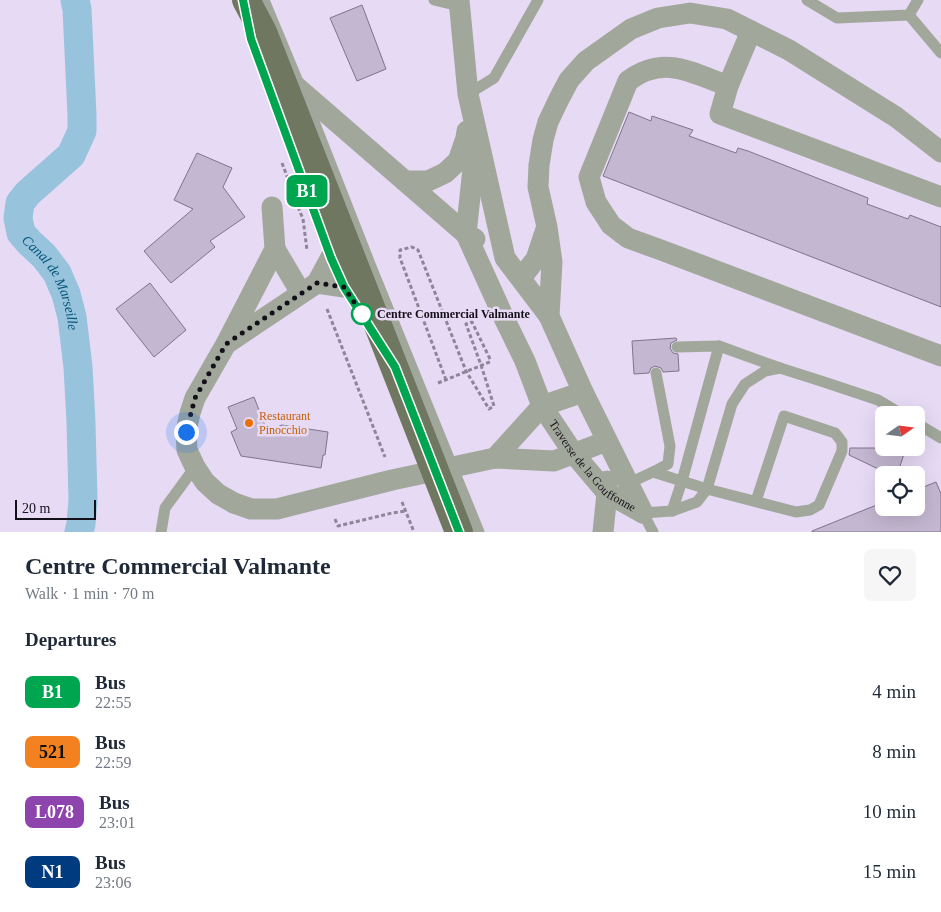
<!DOCTYPE html>
<html lang="en">
<head>
<meta charset="utf-8">
<style>
  :root { --surface:#fff; --page:#f6f6f7; --text:#1f2937; --muted:#747a83 }
  body { margin:0; font-family:"Times New Roman",serif; background:var(--page); color:var(--text); height:100vh; display:flex; flex-direction:column; font-size:19px; white-space:nowrap }
  * { box-sizing:border-box; margin:0 }
  p { font-size:16px; color:var(--muted) }
  .icon { flex:none; width:28px; height:28px; fill:none; stroke:currentColor; stroke-width:2; stroke-linecap:round; stroke-linejoin:round }
  .map { position:relative; height:532px; overflow:hidden }
  .sheet { display:flex; flex-direction:column; background:var(--surface); flex:1 }
  .sheet>* { flex:none }
  .badge { padding:0 10px; border-radius:8px; font-size:18px; line-height:32px }
  .needle { width:32px; rotate:76deg }
  .fabs { position:absolute; left:875px; top:406px; display:grid; gap:10px }
  .fabs a { display:grid; place-items:center; width:50px; height:50px; border-radius:8px; background:var(--surface); box-shadow:0 5px 20px #0002; font-size:25px }
  .scale { position:absolute; left:15px; bottom:12px; width:81px; box-sizing:border-box; padding-left:5px; border:2px solid #141019; border-top:0; font-size:14px; line-height:18px; white-space:nowrap; color:#141019; -webkit-text-stroke:4px #e7daf5; paint-order:stroke }
  .you { position:absolute; width:25px; height:25px; margin:-12px; border:4px solid #fff; border-radius:50%; background:#1a73e8; box-shadow:0 0 0 8px #1a73e833 }
  .map>.badge { position:absolute; translate:-50% -50%; box-shadow:0 0 0 2px #fff }
  h2 { padding:0 25px; font-size:19px; line-height:45px }
  .round { display:grid; place-items:center; flex:none; width:52px; height:52px; border-radius:8px; background:var(--page) }
  .headline { display:flex; align-items:center; justify-content:space-between; height:85px; padding:0 25px }
  h1 { font-size:24px; font-weight:800; line-height:38px }
  ul { padding:0; list-style:none }
  li { display:flex; align-items:center; gap:15px; height:60px; padding:0 25px }
  li div { flex:1 }
  li b { display:block; font-size:19px }
  li em { font-style:normal }
  li .badge { min-width:55px; font-weight:700; text-align:center }
  .map>svg:first-child { display:block }
</style>
</head>
<body>
<div class="map">
<svg width="941" height="532" viewBox="0 0 941 532">
  <rect width="100%" height="100%" fill="#e7daf5"/>
  <g fill="none" stroke-linecap="round" stroke-linejoin="round">
    <path stroke="#98c3dd" stroke-width="29" id="s1" d="M75,0L77,9L82,115V131L71,155L28,193L20,203L18,218L21,233L30,243L44,256L57,273L66,294L72,317L78,367L81,422L83,500L81,524L79,532"/>
  </g>
  <g fill="#c4b7d1" stroke="#80738b">
    <polygon points="362,5 386,69 357,81 330,18"/>
    <polygon points="629,112 651,121 652,116 693,130 689,136 736,153 738,148 748,151 868,198 867,204 908,219 910,215 941,227 941,307 603,176"/>
    <polygon points="197,153 232,168 223,187 245,217 210,241 215,247 171,283 144,251 193,209 174,200"/>
    <polygon points="150,283 186,330 154,357 116,309"/>
    <polygon points="676,338 677,340 671,343 670,348 673,353 678,354 679,371 663,372 661,368 655,366 651,368 649,373 634,374 632,341"/>
    <polygon points="254,397 267,431 282,425 328,432 325,455 323,455 321,468 241,456 231,432 237,429 228,407"/>
    <polygon points="850,448 906,448 897,475 891,475 849,455"/>
    <polygon points="936,482 941,494 941,532 812,532 812,531 884,502 884,508 916,508 916,490"/>
  </g>
  <g fill="none" stroke-linecap="round" stroke-linejoin="round">
    <g stroke="#8e8598" stroke-width="3" stroke-dasharray="4 2.5" stroke-linecap="butt">
      <polyline points="282,163 293,192"/>
      <polyline points="298,207 303,219 307,250"/>
      <polyline points="327,309 385,457"/>
      <polyline points="446,380 400,258 400,250 412,247 418,250 466,371 489,409 494,406 481,365 466,324 472,322 491,361"/>
      <polyline points="438,383 492,361"/>
      <polyline points="402,502 414,532"/>
      <polyline points="335,519 338,526 392,513 406,511"/>
    </g>
    <g stroke="#a2a79b" stroke-width="11">
      <polyline points="264,0 299,84"/>
      <polyline points="434,0 459,6"/>
      <polyline points="807,0 837,18 909,15 918,0"/>
      <polyline points="909,15 941,53"/>
      <polyline points="468,94 494,78 538,0"/>
      <polyline points="306,101 370,264 479,532"/>
      <polyline points="677,347 719,346 780,368"/>
      <polyline points="916,423 941,438"/>
      <polyline points="629,483 653,472 668,464 670,446 656,373"/>
      <polyline points="756,501 784,416 835,433 842,442 842,451 819,505 810,510 796,512 707,489 732,404 745,384 765,371 780,368 824,382 878,400 903,415"/>
      <polyline points="672,511 682,481 719,346"/>
      <polyline points="161,532 165,508 195,467"/>
      <polyline points="653,532 643,513 672,511 697,502 707,489 653,472"/>
    </g>
    <g stroke="#a2a79b" stroke-width="21">
      <polyline points="459,0 468,94 505,258 549,316 583,392 643,513"/>
      <path d="M751,31L728,86C692,73 664,54 628,81L589,177L596,202L611,225L628,238L661,250L941,356"/>
      <polyline points="278,71 466,234 475,239"/>
      <polyline points="728,86 720,114 941,197"/>
      <path id="s2" d="M475,150L466,234L505,320L525,361L542,406L574,454L607,493L643,513"/>
      <polyline points="405,181 428,181 445,173 458,161 466,138 467,131"/>
      <polyline points="275,249 301,293"/>
      <polyline points="331,257 317,283 226,344 195,398 190,413 186,432 187,450 195,467 205,482 218,494 234,503 251,509 277,509 392,480 495,458 554,461 607,441"/>
      <polyline points="521,278 536,259 546,229"/>
      <polyline points="317,283 344,287"/>
      <polyline points="549,316 552,262 547,227 538,187 539,165 543,140 548,122 559,99 569,80 586,61 631,29 658,18 690,13 727,19 789,50 896,117 941,152"/>
      <polyline points="227,342 275,249 272,207"/>
      <polyline points="495,458 542,406 583,392"/>
      <polyline points="603,532 607,493 607,481"/>
    </g>
    <polyline stroke="#6f7761" stroke-width="28" points="246,0 263,32 459,532"/>
  </g>
  <g fill="none" stroke-linecap="round" stroke-linejoin="round">
    <defs>
      <polyline id="line" points="243,0 251,39 331,258 344,287 395,367 459,532"/>
    </defs>
    <use href="#line" stroke="#fff" stroke-width="11"/>
    <use href="#line" stroke="#00a550" stroke-width="8"/>
    <polyline stroke="#141019" stroke-width="5" stroke-dasharray="0 9" points="186,432 195,398 226,344 317,283 344,287 362,314"/>
  </g>
  <circle fill="#fff" stroke="#00a550" stroke-width="2.5" cx="362" cy="314" r="10"/>
  <circle fill="#e8710a" stroke="#e7daf5" stroke-width="2" cx="249" cy="423" r="5"/>
  <g text-anchor="middle" stroke-width="5" stroke-linejoin="round" paint-order="stroke">
    <g font-size="12" font-weight="bold" fill="#141019" stroke="#e7daf5" text-anchor="start">
      <text x="377" y="318">Centre Commercial Valmante</text>
    </g>
    <g font-size="12" fill="#c56008" stroke="#e7daf5" text-anchor="start">
      <text x="259" y="420">Restaurant<tspan x="259" dy="14">Pinocchio</tspan></text>
    </g>
    <g font-size="12" fill="#141019" stroke="#e7daf5">
      <text dy="4" stroke="none"><textPath href="#s2" startOffset="352">Traverse de la Gouffonne</textPath></text>
    </g>
    <g font-size="14" font-style="italic" fill="#045578" stroke="#e7daf5">
      <text dy="5" stroke="none"><textPath href="#s1" startOffset="318">Canal de Marseille</textPath></text>
    </g>
  </g>
</svg>
<div class="fabs">
<a><svg class="needle" viewBox="-14 -14 28 28"><path d="M0-13l5 13h-10z" fill="#e53935"/><path d="M0 13l5-13h-10z" fill="#747a83"/></svg></a>
<a><svg class="icon" aria-label="locate" viewBox="0 0 24 24"><circle cx="12" cy="12" r="6"/><path d="M12 2v4M12 18v4M2 12h4M18 12h4"/></svg></a>
</div>
<div class="scale">20 m</div>
<div class="you" style="left:186px;top:432px"></div>
<b class="badge" style="left:307px;top:191px;background:#00a550;color:#fff">B1</b>
</div>
<section class="sheet">
<div class="headline"><div><h1>Centre Commercial Valmante</h1><p>Walk · 1 min · 70 m</p></div><a class="round"><svg class="icon" aria-label="heart" viewBox="0 0 24 24"><path d="M12 20l-8-8c-3-5 5-10 8-4 3-6 11-1 8 4z"/></svg></a></div>
<h2>Departures</h2>
<ul>
<li><span class="badge" style="background:#00a550;color:#fff">B1</span><div><b>Bus</b><p>22:55</p></div><em>4 min</em></li>
<li><span class="badge" style="background:#f4811f;color:#111">521</span><div><b>Bus</b><p>22:59</p></div><em>8 min</em></li>
<li><span class="badge" style="background:#8e44ad;color:#fff">L078</span><div><b>Bus</b><p>23:01</p></div><em>10 min</em></li>
<li><span class="badge" style="background:#003b80;color:#fff">N1</span><div><b>Bus</b><p>23:06</p></div><em>15 min</em></li>
</ul>
</section>
</body>
</html>
